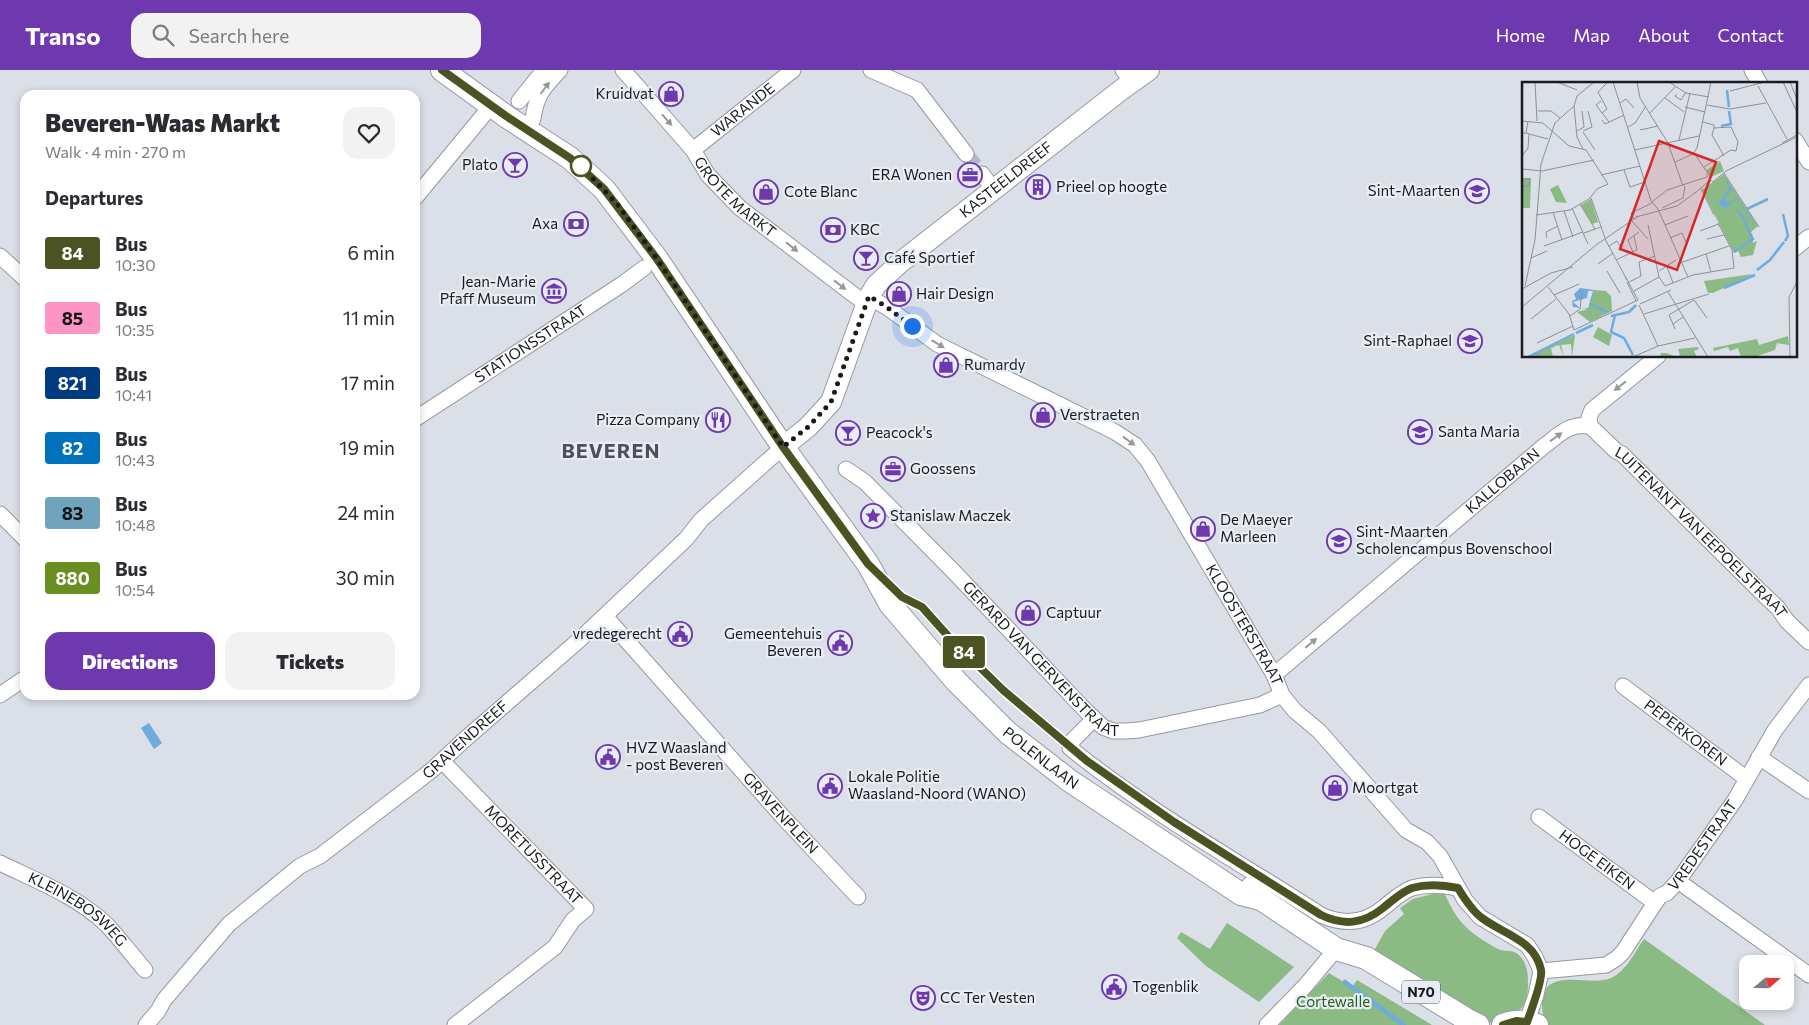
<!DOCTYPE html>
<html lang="en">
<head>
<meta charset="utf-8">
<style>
  :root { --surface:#fff; --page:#f2f2f3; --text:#2b2b33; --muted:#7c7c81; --accent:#6e39af }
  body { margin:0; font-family:Commissioner,sans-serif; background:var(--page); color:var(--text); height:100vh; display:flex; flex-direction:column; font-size:19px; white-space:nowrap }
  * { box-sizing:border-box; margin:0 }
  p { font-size:16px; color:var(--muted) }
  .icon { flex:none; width:28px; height:28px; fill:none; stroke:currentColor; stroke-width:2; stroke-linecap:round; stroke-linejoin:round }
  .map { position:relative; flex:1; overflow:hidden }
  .side { position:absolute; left:20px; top:20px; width:400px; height:610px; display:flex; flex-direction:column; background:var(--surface); border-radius:15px; box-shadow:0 2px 8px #0003 }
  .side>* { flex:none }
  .badge { padding:0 10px; border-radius:4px; font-size:18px; line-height:32px }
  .needle { width:32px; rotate:70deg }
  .buttons { position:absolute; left:1739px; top:885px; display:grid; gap:10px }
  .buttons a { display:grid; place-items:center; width:55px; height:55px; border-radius:10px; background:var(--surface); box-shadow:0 2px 8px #0003; font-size:25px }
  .you { position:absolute; width:25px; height:25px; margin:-12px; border:4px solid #fff; border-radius:50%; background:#1a73e8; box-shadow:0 0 0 8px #1a73e833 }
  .map>.badge { position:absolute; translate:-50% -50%; box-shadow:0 0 0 2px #fff }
  h2 { padding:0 25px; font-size:19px; line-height:45px }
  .round { display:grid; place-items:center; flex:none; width:52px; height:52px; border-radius:15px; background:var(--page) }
  .summary { display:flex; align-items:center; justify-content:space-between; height:85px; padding:0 25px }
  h1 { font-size:24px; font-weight:800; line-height:38px }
  .primary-button { display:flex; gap:10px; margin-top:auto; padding:10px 25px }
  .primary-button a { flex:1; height:58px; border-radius:15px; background:var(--accent); color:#fff; font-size:20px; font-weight:800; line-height:58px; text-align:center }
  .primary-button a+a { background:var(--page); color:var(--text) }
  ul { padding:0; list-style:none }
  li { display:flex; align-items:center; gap:15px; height:65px; padding:0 25px }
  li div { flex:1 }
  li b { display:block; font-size:19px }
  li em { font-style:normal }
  li .badge { min-width:55px; font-weight:700; text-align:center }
  header { display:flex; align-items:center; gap:30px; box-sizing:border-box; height:70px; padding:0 25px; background:var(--accent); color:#fff }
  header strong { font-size:24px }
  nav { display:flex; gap:28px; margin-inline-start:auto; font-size:18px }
  .search { width:350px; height:45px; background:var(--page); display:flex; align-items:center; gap:12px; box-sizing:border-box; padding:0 18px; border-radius:15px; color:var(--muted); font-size:19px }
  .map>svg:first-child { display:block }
</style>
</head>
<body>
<header>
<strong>Transo</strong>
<div class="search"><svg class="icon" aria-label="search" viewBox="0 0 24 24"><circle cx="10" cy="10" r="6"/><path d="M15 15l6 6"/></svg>Search here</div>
<nav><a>Home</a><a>Map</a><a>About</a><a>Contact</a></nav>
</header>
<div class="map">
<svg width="1809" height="955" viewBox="0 0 1809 955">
  <rect width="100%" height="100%" fill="#dadfe8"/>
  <g fill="#8cba84">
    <path d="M1443,821C1448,830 1452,840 1458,848C1467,861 1485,872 1498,879C1505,882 1514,879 1520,886C1526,893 1528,901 1528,911C1529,943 1513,948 1485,954L1371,886L1385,861L1404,844L1400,838L1413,829Z"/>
    <polygon points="1227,853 1294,897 1259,932 1206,896 1177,868 1181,862 1210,879"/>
    <path d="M1644,869L1765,955H1549C1543,949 1542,942 1542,934C1542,896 1588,916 1608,909C1625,904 1634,883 1644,869Z"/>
    <polygon points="1329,903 1352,917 1357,910 1432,955 1279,955"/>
  </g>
  <polygon fill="#6eabde" points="149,653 162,673 154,679 141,658"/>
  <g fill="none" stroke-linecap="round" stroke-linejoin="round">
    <polyline stroke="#6eabde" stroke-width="4.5" points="1345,912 1404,955"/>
    <polyline stroke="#b3b8c0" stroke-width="15" stroke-dasharray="15 8" stroke-linecap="butt" points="966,84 982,104"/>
    <defs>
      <g id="street">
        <path id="s1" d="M623,0L693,80L708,105L740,138L854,225L866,233"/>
        <polyline points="871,0 917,20 966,84"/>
        <polyline points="1123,0 1132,12"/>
        <polyline points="1752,0 1760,14"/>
        <polyline points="519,31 544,0"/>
        <path d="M533,49C536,25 544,17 560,0"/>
        <polyline points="1795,70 1809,92"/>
        <path id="s2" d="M693,80L793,0"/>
        <polyline points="982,104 994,120"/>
        <polyline points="415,128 491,36"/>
        <polyline points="1795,178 1809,167"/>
        <polyline points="0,186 25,209"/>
        <path id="s3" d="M869,227L888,238L937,274L1115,362L1135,375L1148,391L1274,605L1282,625L1295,641L1319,661L1406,760L1427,772L1440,786L1465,830L1480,847L1527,875L1535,887L1541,901L1536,925L1527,951"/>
        <path id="s4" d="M415,349L621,215L644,198"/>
        <path id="s5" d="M1590,356L1616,381L1622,384L1761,522L1778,538L1787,551L1809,572"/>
        <polyline points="1590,356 1589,348 1592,340 1658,286"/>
        <path id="s6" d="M846,399L865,412L954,502L1086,641L1103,657L1113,661H1126L1139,660L1260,635L1282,625"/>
        <polyline points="0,444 25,469"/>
        <path id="s7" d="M605,546L782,746L858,827"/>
        <path id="s8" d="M1274,605L1544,376C1560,364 1569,353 1590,356"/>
        <path id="s9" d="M1623,616L1747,709"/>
        <polyline points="0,625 25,608"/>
        <path d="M1094,649L1073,670L1070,678C1148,741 1237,791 1321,845C1343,855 1364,854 1383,838C1392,831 1401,822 1412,818C1426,814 1444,815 1458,818"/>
        <polyline points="1759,687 1809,721"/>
        <path id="s10" d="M442,691L586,839L573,850L555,877L455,955"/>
        <path id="s11" d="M1539,747L1655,833"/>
        <path id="s12" d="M0,793C37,811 77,826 107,855C120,869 132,885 145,900"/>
        <polyline points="1678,811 1809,905"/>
        <path id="s13" d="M1541,901L1606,895L1617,888L1623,882L1655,833L1660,826L1667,823L1678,811L1735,730L1775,660L1809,615"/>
        <path id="s14" d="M146,955L158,941L164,930L229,854L300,796L320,786L432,700L463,671L578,571L686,469L701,450L783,377"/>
        <polyline points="1267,955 1306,915 1336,879"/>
      </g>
      <g id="secondary">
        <path id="s15" d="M783,377L808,357L831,332L869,227L876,215L901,192L1121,20L1149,0"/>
      </g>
      <g id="primary">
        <path id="s16" d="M442,0L507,47L570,88L604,119L657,189L783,377L868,494L890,534L956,611L1008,663L1070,711L1241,824L1261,829"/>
        <polyline points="1252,817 1261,829 1336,879 1366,888 1466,949 1478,955"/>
        <path d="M1503,955C1515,950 1526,951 1537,955"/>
      </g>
    </defs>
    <use href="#street" stroke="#9599a2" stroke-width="17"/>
    <use href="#secondary" stroke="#9599a2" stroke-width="22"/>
    <use href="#primary" stroke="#9599a2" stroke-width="24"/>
    <use href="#street" stroke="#fff" stroke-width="15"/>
    <use href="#secondary" stroke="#fff" stroke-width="20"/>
    <use href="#primary" stroke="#fff" stroke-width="22"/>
  </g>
  <defs><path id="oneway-solid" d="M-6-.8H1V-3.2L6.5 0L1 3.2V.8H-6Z" transform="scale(1.25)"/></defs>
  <g fill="#98989a">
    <use href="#oneway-solid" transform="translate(545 18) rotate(-53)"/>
    <use href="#oneway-solid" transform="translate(667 50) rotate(48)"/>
    <use href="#oneway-solid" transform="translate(792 177) rotate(38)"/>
    <use href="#oneway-solid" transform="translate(840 215) rotate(38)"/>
    <use href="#oneway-solid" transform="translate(938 274) rotate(31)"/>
    <use href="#oneway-solid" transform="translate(1620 316) rotate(142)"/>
    <use href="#oneway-solid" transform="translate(1556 367) rotate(-36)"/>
    <use href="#oneway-solid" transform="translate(1129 371) rotate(36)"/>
    <use href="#oneway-solid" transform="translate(1311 573) rotate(-40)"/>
  </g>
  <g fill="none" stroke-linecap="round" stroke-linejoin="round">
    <defs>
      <path id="line" d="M442,0L506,46L570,88L604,119L657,189L783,377L868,494L902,527L922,537L948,566L1003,620L1087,691L1174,752L1321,845C1344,856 1363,854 1383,838C1392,831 1401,822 1412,818C1427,814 1443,815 1458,818C1464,828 1472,841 1482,848C1503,864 1535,870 1541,900C1543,910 1531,941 1527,952L1516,951L1503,955"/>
    </defs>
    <use href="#line" stroke="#fff" stroke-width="11"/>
    <use href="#line" stroke="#4a5321" stroke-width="8"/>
    <polyline stroke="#191b1e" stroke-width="5" stroke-dasharray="0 9" points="581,96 618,135 657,189 783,377 808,357 831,332 869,226 888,238 912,256"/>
  </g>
  <defs>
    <symbol id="shop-ring" viewBox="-11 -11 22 22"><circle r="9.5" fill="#e7ecf5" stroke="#6e39af" stroke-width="1.5"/><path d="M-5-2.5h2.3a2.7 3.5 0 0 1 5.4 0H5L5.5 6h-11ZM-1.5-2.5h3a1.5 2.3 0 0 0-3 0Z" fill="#6e39af"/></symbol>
    <symbol id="bar-ring" viewBox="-11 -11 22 22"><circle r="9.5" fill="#e7ecf5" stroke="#6e39af" stroke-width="1.5"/><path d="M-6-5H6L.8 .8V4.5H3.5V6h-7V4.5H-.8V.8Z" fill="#6e39af"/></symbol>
    <symbol id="office-ring" viewBox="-11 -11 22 22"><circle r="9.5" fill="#e7ecf5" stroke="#6e39af" stroke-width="1.5"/><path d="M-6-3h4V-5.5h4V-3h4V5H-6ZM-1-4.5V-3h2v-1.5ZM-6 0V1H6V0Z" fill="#6e39af"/></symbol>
    <symbol id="building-ring" viewBox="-11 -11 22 22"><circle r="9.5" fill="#e7ecf5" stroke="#6e39af" stroke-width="1.5"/><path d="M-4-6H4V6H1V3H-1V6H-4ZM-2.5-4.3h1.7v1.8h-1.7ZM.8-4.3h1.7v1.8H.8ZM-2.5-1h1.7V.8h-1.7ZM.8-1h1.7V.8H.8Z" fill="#6e39af"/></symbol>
    <symbol id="school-ring" viewBox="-11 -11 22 22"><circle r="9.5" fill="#e7ecf5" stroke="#6e39af" stroke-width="1.5"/><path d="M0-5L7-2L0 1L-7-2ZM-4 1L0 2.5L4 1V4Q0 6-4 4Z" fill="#6e39af"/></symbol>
    <symbol id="bank-ring" viewBox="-11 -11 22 22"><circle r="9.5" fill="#e7ecf5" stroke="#6e39af" stroke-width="1.5"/><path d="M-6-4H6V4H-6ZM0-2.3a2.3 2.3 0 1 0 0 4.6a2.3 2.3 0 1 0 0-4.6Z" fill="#6e39af"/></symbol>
    <symbol id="museum-ring" viewBox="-11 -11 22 22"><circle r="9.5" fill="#e7ecf5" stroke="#6e39af" stroke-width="1.5"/><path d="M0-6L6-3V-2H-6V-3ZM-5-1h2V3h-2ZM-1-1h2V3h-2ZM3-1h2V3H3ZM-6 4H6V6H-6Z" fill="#6e39af"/></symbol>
    <symbol id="restaurant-ring" viewBox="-11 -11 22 22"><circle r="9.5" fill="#e7ecf5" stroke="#6e39af" stroke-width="1.5"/><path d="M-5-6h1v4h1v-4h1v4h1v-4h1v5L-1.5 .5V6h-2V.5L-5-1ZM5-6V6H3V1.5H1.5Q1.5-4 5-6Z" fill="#6e39af"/></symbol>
    <symbol id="sight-ring" viewBox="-11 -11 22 22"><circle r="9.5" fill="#e7ecf5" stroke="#6e39af" stroke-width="1.5"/><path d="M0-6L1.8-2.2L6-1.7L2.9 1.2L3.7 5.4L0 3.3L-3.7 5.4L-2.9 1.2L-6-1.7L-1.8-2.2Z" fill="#6e39af"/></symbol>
    <symbol id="civic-ring" viewBox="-11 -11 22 22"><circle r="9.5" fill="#e7ecf5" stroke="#6e39af" stroke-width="1.5"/><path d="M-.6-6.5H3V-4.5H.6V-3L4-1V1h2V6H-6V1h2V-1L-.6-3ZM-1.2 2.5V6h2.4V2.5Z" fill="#6e39af"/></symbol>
    <symbol id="theatre-ring" viewBox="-11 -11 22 22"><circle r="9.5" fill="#e7ecf5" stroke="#6e39af" stroke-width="1.5"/><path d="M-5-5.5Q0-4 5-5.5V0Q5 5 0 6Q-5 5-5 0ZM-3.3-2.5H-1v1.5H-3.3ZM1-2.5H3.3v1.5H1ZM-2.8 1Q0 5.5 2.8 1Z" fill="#6e39af"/></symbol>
  </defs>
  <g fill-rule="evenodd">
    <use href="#shop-ring" x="657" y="10" width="28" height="28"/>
    <use href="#bar-ring" x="501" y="81" width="28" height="28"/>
    <use href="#office-ring" x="956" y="91" width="28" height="28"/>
    <use href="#building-ring" x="1024" y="103" width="28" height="28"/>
    <use href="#school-ring" x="1463" y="107" width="28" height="28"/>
    <use href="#shop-ring" x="752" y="108" width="28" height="28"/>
    <use href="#bank-ring" x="562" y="140" width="28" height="28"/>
    <use href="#bank-ring" x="819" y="146" width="28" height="28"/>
    <use href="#bar-ring" x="852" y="174" width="28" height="28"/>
    <use href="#museum-ring" x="540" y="207" width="28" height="28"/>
    <use href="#shop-ring" x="885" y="210" width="28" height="28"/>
    <use href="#school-ring" x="1456" y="257" width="28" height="28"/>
    <use href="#shop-ring" x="932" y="281" width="28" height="28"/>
    <use href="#shop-ring" x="1029" y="331" width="28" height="28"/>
    <use href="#restaurant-ring" x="704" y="336" width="28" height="28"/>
    <use href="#school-ring" x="1406" y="348" width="28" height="28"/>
    <use href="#bar-ring" x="834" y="349" width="28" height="28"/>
    <use href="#office-ring" x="879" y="385" width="28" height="28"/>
    <use href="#sight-ring" x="859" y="432" width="28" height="28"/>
    <use href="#shop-ring" x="1189" y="445" width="28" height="28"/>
    <use href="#school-ring" x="1325" y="457" width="28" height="28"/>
    <use href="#shop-ring" x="1014" y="529" width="28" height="28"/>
    <use href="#civic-ring" x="666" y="550" width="28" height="28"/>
    <use href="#civic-ring" x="826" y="559" width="28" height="28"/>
    <use href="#civic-ring" x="594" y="673" width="28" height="28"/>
    <use href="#civic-ring" x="816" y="702" width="28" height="28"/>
    <use href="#shop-ring" x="1321" y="704" width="28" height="28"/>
    <use href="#civic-ring" x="1100" y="903" width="28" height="28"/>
    <use href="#theatre-ring" x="909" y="914" width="28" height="28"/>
  </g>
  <circle fill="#fff" stroke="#4a5321" stroke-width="2.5" cx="581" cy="96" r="10"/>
  <g text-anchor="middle" stroke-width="4.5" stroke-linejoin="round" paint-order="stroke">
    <rect fill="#e7ecf5" stroke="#575a5e" stroke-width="1" x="1402" y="910.5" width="38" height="23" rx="4"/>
    <g font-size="14" font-weight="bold" fill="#191b1e">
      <text x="1421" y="927">N70</text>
    </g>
    <g font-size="15" fill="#191b1e" stroke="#e7ecf5" text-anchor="start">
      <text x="654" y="29" text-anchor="end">Kruidvat</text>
      <text x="498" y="100" text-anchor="end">Plato</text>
      <text x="952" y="110" text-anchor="end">ERA Wonen</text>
      <text x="1056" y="122">Prieel op hoogte</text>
      <text x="1460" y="126" text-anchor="end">Sint-Maarten</text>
      <text x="784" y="127">Cote Blanc</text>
      <text x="558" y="159" text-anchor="end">Axa</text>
      <text x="850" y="165">KBC</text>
      <text x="884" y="193">Café Sportief</text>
      <text x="536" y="217" text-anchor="end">Jean-Marie<tspan x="536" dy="17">Pfaff Museum</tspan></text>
      <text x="916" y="229">Hair Design</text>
      <text x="1452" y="276" text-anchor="end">Sint-Raphael</text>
      <text x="964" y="300">Rumardy</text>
      <text x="1060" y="350">Verstraeten</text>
      <text x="700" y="355" text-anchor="end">Pizza Company</text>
      <text x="1438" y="367">Santa Maria</text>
      <text x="866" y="368">Peacock's</text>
      <text x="910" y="404">Goossens</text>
      <text x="890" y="451">Stanislaw Maczek</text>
      <text x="1220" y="455">De Maeyer<tspan x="1220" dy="17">Marleen</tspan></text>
      <text x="1356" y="467">Sint-Maarten<tspan x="1356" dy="17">Scholencampus Bovenschool</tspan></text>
      <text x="1046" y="548">Captuur</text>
      <text x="662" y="569" text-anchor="end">vredegerecht</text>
      <text x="822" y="569" text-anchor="end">Gemeentehuis<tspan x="822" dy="17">Beveren</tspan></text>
      <text x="626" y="683">HVZ Waasland<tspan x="626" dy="17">- post Beveren</tspan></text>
      <text x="848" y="712">Lokale Politie<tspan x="848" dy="17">Waasland-Noord (WANO)</tspan></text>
      <text x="1352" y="723">Moortgat</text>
      <text x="1132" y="922">Togenblik</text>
      <text x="940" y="933">CC Ter Vesten</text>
    </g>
    <g font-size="15" fill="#191b1e" stroke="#e7ecf5">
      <text dy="5" stroke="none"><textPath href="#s2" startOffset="64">WARANDE</textPath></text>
      <text dy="5" stroke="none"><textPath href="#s15" startOffset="359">KASTEELDREEF</textPath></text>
      <text dy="5" stroke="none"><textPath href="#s1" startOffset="170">GROTE MARKT</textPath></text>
      <text dy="5" stroke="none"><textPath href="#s4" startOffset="138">STATIONSSTRAAT</textPath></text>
      <text dy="5" stroke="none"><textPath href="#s8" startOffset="300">KALLOBAAN</textPath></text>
      <text dy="5" stroke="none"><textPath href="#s5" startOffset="154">LUITENANT VAN EEPOELSTRAAT</textPath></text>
      <text dy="5" stroke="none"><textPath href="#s3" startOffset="516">KLOOSTERSTRAAT</textPath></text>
      <text dy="5" stroke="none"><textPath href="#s6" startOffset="274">GERARD VAN GERVENSTRAAT</textPath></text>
      <text dy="5" stroke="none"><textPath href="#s9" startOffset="78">PEPERKOREN</textPath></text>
      <text dy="5" stroke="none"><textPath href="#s14" startOffset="431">GRAVENDREEF</textPath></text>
      <text dy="5" stroke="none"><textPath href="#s16" startOffset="922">POLENLAAN</textPath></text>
      <text dy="5" stroke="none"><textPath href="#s7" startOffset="264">GRAVENPLEIN</textPath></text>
      <text dy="5" stroke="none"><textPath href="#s13" startOffset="221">VREDESTRAAT</textPath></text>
      <text dy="5" stroke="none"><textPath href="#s10" startOffset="131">MORETUSSTRAAT</textPath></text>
      <text dy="5" stroke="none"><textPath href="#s11" startOffset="72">HOGE EIKEN</textPath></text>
      <text dy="5" stroke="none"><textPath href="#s12" startOffset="91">KLEINEBOSWEG</textPath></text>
    </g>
    <g font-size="15" fill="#206214" stroke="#e7ecf5">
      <text x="1333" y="937">Cortewalle</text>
    </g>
    <g font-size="20" font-weight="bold" letter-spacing="1" fill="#4d5058" stroke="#e7ecf5">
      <text x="611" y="388">BEVEREN</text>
    </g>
  </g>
  <g transform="translate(1522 12)">
    <rect width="275" height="275" fill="#dadfe8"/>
    <path d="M198,79L202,89L187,96L185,88ZM202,92L236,144L229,150L231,161L235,159L231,173L219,175L216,169L212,171L180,108ZM0,96H9L8,126H0ZM36,103L45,121L34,120L28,107ZM69,117L76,140L70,142L59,123ZM231,192L191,211H186L182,199ZM72,208L84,209L89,214L90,229L68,240L55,230L66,227ZM76,245L90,253L87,264L71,255ZM53,253L50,275L49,262L39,263L42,275L37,263L29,266L31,275H7ZM266,254L267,263L255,261L253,268L232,275H219L216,266L208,269L206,265L192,269L191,266L235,257L237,263ZM176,265L177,267L172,269L175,275H138L139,271H144L155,275L158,273L156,267Z" fill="#8cba84"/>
    <path d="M202,93L211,110L208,109L203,117L207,121L214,116L212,112L230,137L222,139L214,128L217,127L223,138L228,136L215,117L202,127L198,122L194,125L207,107ZM58,206L72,208L69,221L87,230L82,231L68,222L66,227H59L66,226L71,209H66L65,216L51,220L58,226L51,225L50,219L54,217L52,212Z" fill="#6eabde"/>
    <path fill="none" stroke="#6eabde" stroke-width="2.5" d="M205,8L207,25M199,44L209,42L207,29M225,127L246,117M261,132L266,154L263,159M212,170L231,157L222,139M235,188L248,178L262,160M202,206L233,193M93,233L89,250L102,256L111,273M89,234L107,230L114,223M54,251L71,243M6,275L52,252"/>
    <path fill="none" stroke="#8d9197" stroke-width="1" d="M13,0L15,39M35,0L55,8M91,0L129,119L136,127L166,195M115,0L118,16L146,61L161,104M147,0L164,11L187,15M261,0L274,28M268,0L275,17M236,4L265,57M208,9L243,0M155,12L153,14L159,18L164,10M143,16L162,30M79,19L74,23L87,40M98,21L104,17L112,26M185,23L208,27L244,21M52,24L55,55L61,67M52,24L55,14L72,0M163,25L183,30M16,29H29L38,36M80,31L85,27L76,10L86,0M128,31L153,5M80,38L83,42L102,33M0,39L21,41L47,64L64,68L86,102L75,107L67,117L48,128L14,133M181,40L192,43V46L209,45L216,60L214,69L209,68L182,85M106,45L113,41L124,24M192,46L190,53L202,74M118,48L136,44M55,49L62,45L60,29M61,49L70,45L66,29M61,50L73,68M0,51H4L6,39M7,52L26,57M157,58L168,11M260,61L275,53M113,68L177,54M172,71L185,90V95M0,74L6,66L7,52L4,51M153,80L171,72L175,66L189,0M0,87L20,89L72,78M102,88L108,105L123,100M202,91L237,145M79,93L118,84M0,97H8L7,104H0M187,97L191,100L204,89L275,55M179,107L192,133M173,111L187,99M69,116L83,156M130,120L145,108L185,95M58,122L73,147M50,126L66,162M140,126L161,116L163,104M42,129L51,155M31,130L40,158M114,135L155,124L174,110M112,137L109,131L130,121M110,139L126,157M126,143L137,195L143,204L171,193L212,186L210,168L196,141M143,143L166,134M178,149L197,142M62,151L79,145M25,156L24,150L36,144M148,156L160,151L165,162M83,157L105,198M185,157L202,153M22,164L61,150M87,164L95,159L98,164M111,170L106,158L117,150M184,172L189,190M9,176L25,169M94,178L115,168L112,154M158,181L207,164M76,182L91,171M145,185L151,201M85,189L98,211M137,189L154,178M105,200L114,219M107,200L119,194L117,180L133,174M3,204L13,158L19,82L33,41L52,24M26,205L47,232L52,248L116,218L104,196M0,207L29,191L51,185M112,209L137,195M146,210L186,275M32,213L57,202M118,222L149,208M117,223L136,264M0,225L74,163L115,135M122,232L187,212M48,234L58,227L60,209M9,237L34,217M151,242L147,233L172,218L185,236M153,247L151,242L161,235M15,261L51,244M111,275L136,264L173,256M268,275L267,215L275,200"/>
    <path fill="#d62828" fill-opacity="0.15" stroke="#d62828" stroke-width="2.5" d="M137,59L194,80L155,188L98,167Z"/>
    <rect width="275" height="275" fill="none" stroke="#191b1e" stroke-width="2.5"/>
  </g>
</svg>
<div class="buttons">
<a><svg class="needle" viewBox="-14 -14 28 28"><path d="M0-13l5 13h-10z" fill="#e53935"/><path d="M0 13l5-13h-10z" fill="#7c7c81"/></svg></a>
</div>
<div class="you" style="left:912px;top:256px"></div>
<b class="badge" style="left:964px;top:582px;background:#4a5321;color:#fff">84</b>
<section class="side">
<div class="summary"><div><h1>Beveren-Waas Markt</h1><p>Walk · 4 min · 270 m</p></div><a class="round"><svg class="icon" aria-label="heart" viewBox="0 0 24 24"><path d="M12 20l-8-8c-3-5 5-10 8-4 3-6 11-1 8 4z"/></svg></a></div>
<h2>Departures</h2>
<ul>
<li><span class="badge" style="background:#4a5321;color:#fff">84</span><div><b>Bus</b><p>10:30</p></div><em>6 min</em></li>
<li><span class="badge" style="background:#fc95c5;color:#111">85</span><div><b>Bus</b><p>10:35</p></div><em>11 min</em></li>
<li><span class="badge" style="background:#003b80;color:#fff">821</span><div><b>Bus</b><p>10:41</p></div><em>17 min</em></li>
<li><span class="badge" style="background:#0072bc;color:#fff">82</span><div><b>Bus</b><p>10:43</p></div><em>19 min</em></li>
<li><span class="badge" style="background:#70a3bd;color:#111">83</span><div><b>Bus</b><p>10:48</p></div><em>24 min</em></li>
<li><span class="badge" style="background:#6b8e23;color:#fff">880</span><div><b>Bus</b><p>10:54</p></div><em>30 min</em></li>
</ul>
<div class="primary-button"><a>Directions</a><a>Tickets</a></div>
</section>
</div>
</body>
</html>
